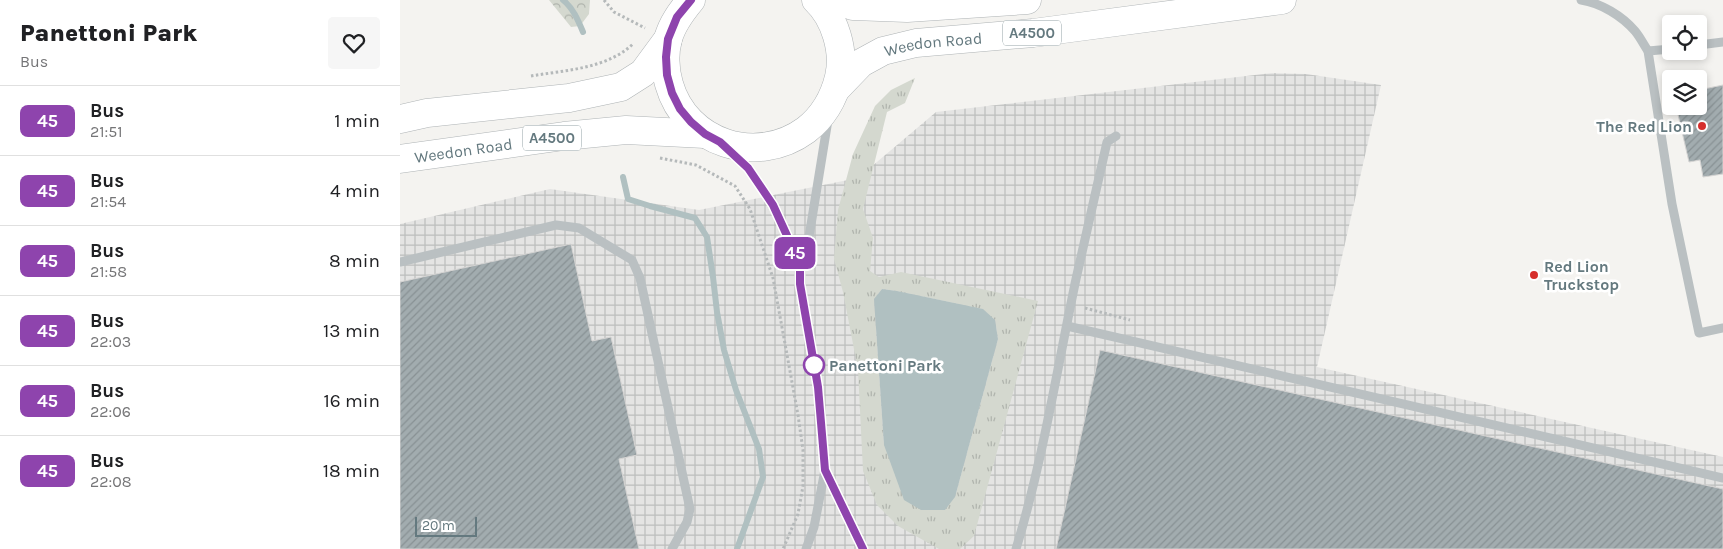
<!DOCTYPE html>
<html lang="en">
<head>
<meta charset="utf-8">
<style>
  :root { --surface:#fff; --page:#f6f6f6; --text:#202124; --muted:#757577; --line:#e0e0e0 }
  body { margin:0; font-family:Karla,sans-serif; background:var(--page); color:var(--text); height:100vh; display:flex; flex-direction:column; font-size:19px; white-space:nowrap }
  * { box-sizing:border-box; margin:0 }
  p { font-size:16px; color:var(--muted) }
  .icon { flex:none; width:28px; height:28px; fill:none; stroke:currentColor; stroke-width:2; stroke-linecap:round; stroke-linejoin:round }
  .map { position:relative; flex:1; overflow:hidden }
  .details { display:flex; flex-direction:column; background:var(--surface); width:400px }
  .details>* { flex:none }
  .badge { padding:0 10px; border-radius:8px; font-size:18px; line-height:32px }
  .controls { position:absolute; left:1262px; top:15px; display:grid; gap:10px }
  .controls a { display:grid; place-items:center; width:45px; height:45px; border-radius:5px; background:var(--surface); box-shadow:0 2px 8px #0003; font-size:25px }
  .scale { position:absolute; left:15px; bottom:12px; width:62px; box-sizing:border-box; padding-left:5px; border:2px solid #64797f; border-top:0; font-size:14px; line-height:18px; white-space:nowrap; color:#64797f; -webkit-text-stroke:4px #fff; paint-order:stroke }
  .map>.badge { position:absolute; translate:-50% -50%; box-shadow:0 0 0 2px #fff }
  .round { display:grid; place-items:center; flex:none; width:52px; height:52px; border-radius:5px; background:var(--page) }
  .headline { display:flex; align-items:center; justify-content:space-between; height:85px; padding:0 20px }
  h1 { font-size:24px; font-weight:800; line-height:38px }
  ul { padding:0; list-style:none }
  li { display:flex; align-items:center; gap:15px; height:70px; padding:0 20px; border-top:1px solid var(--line) }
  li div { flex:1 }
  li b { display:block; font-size:19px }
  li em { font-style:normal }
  li .badge { min-width:55px; font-weight:700; text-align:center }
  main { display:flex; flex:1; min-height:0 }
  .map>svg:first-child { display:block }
</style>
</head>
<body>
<main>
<section class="details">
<div class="headline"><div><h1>Panettoni Park</h1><p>Bus</p></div><a class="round"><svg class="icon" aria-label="heart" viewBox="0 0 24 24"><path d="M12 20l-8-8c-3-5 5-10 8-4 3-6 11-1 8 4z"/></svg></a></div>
<ul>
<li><span class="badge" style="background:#8e44ad;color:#fff">45</span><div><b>Bus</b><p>21:51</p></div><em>1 min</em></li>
<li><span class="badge" style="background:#8e44ad;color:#fff">45</span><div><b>Bus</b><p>21:54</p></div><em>4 min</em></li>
<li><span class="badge" style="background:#8e44ad;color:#fff">45</span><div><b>Bus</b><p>21:58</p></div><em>8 min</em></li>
<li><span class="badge" style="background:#8e44ad;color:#fff">45</span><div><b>Bus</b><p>22:03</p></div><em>13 min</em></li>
<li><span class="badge" style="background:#8e44ad;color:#fff">45</span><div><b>Bus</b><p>22:06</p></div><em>16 min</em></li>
<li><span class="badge" style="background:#8e44ad;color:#fff">45</span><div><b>Bus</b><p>22:08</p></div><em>18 min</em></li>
</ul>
</section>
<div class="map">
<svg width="1323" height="549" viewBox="0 0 1323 549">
  <defs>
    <pattern id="industrial-grid" width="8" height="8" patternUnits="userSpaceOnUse" patternTransform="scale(1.25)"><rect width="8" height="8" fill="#e4e4e3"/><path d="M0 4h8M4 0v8" fill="none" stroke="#bcbebd"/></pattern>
    <pattern id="grass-tufts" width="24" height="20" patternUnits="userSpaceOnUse" patternTransform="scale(1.25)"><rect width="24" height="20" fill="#d4d8cf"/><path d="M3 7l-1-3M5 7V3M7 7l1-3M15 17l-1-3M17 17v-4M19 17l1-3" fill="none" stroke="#b0b4ad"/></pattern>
    <pattern id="forest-crowns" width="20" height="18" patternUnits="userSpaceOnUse" patternTransform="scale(1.25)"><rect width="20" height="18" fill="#d4d8cf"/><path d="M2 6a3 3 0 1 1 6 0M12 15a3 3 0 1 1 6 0" fill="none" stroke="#b0b4ad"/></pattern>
    <pattern id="building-hatch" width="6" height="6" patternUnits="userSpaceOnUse" patternTransform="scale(1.25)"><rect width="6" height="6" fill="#a2acaf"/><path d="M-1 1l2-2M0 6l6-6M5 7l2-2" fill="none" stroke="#889194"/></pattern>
  </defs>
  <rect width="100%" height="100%" fill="#f4f3f0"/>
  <polygon fill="url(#industrial-grid)" points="872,73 906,74 981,85 917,367 1323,457 1323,549 0,549 0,224 150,189 299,210 458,178 536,112"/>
  <path fill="url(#grass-tufts)" fill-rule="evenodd" d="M515,78L505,103L487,112L463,209L473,238L470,271L479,277L501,272L638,301L574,536L560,549H539L498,526L477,505L463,471L458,370L443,292L434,259L438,210L453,154L475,106L491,90ZM482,289L497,291L582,309L595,320L598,339L555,497L484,445L474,299Z"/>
  <polygon fill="url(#forest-crowns)" points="149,0 190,0 189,14 180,26 171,27"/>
  <polygon fill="#b0c0c1" points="482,289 497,291 583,309 595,320 598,339 555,497 545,510 521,510 504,500 484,445 474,299"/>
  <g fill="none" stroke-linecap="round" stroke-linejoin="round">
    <g stroke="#b0c0c1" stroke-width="6">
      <path d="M163,0C173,8 178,20 183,32"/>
      <polyline points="223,177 228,199 250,206 295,218 307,237 313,277 317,312 324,350 336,390 359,449 363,477 337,549"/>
    </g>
  </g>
  <g fill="url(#building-hatch)" stroke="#d5d4d3">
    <polygon points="1323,85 1323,174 1303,177 1300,160 1289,162 1276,106 1299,106 1299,90"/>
    <polygon points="171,244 192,341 211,337 237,455 219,459 239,549 0,549 0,282"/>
    <polygon points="700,350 1323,489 1323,549 656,549"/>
  </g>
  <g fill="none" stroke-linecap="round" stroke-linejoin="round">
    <defs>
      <g id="highway">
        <path d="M291,0C281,12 272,24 268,39C264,54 265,70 269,84C286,144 357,166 406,130C424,116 434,98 439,77C445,51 435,18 416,0"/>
        <polyline points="436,0 453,6 507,8 627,0"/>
        <path id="s1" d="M436,89L461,63L483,51L516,43L633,33L882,0"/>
        <polyline points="0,119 27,113 169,98 221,87 243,73 268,39"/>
        <path id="s2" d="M0,159L164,136L226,130L305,134"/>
      </g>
    </defs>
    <use href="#highway" stroke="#aeb3b5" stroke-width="29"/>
    <g stroke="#b5b9ba" stroke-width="3" stroke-dasharray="2.5 2.5" stroke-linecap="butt">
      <polyline points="204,0 214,12 245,28"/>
      <path d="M131,76C166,70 206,69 233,44"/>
      <polyline points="260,158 296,165 335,186 350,209 373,278 398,415 403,450 403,486 398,514 383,549"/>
      <polyline points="685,308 730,320"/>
    </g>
    <g stroke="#bac0c2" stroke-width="9">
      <path d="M1181,0C1201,3 1222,16 1235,31C1240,37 1244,45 1248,51L1272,204L1299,333L1323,328"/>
      <polyline points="1299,45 1323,42"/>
      <polyline points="1248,51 1271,49"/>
      <polyline points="331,153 348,168 373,205 400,264"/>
      <polyline points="0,262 156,225 179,228 232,260 240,278 290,509 287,522 272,549"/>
      <polyline points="667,326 1323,478"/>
      <polyline points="425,470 463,549"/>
      <polyline points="406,549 414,527 425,470 418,387 400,284 400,264 408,243 428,120"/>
      <path d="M616,549C643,460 657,369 676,279C686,233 697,188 707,142L716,136"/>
    </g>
    <use href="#highway" stroke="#fff" stroke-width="28"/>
  </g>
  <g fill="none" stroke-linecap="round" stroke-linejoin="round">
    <defs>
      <polyline id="line" points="291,0 277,17 268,39 266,57 267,75 272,93 280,109 291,122 305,134 320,142 348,168 373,205 400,264 400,284 418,387 425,470 463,549"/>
    </defs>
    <use href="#line" stroke="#fff" stroke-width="11"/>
    <use href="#line" stroke="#8e44ad" stroke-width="8"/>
  </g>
  <g fill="#d62f2d" stroke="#fff" stroke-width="2">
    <circle cx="1302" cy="126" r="5"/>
    <circle cx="1134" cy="275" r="5"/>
  </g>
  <circle fill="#fff" stroke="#8e44ad" stroke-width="2.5" cx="414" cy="365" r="10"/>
  <g text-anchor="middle" stroke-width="5" stroke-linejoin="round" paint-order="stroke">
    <g fill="#fff" stroke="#92a1a5" stroke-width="1">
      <rect x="603" y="20.5" width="58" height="25" rx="4"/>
      <rect x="123" y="125.5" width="58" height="25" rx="4"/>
    </g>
    <g font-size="15" font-weight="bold" fill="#64797f">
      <text x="632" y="38">A4500</text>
      <text x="152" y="143">A4500</text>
    </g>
    <g font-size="16" fill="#64797f" stroke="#fff">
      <text dy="6" stroke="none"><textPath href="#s1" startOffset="112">Weedon Road</textPath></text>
      <text dy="6" stroke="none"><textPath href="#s2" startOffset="64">Weedon Road</textPath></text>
    </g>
    <g font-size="16" font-weight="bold" fill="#64797f" stroke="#fff" text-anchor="end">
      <text x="1292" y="132">The Red Lion</text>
      <text x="1144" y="272" text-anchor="start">Red Lion<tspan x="1144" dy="18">Truckstop</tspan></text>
    </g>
    <g font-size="16" font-weight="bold" fill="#64797f" stroke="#fff" text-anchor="start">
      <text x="429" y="371">Panettoni Park</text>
    </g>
  </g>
</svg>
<div class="controls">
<a><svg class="icon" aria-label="locate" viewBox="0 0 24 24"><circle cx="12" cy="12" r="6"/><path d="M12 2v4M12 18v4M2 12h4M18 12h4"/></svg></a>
<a><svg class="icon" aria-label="layers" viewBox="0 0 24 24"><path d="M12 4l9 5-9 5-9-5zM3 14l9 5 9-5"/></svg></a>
</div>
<div class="scale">20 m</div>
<b class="badge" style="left:395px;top:253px;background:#8e44ad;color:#fff">45</b>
</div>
</main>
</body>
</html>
